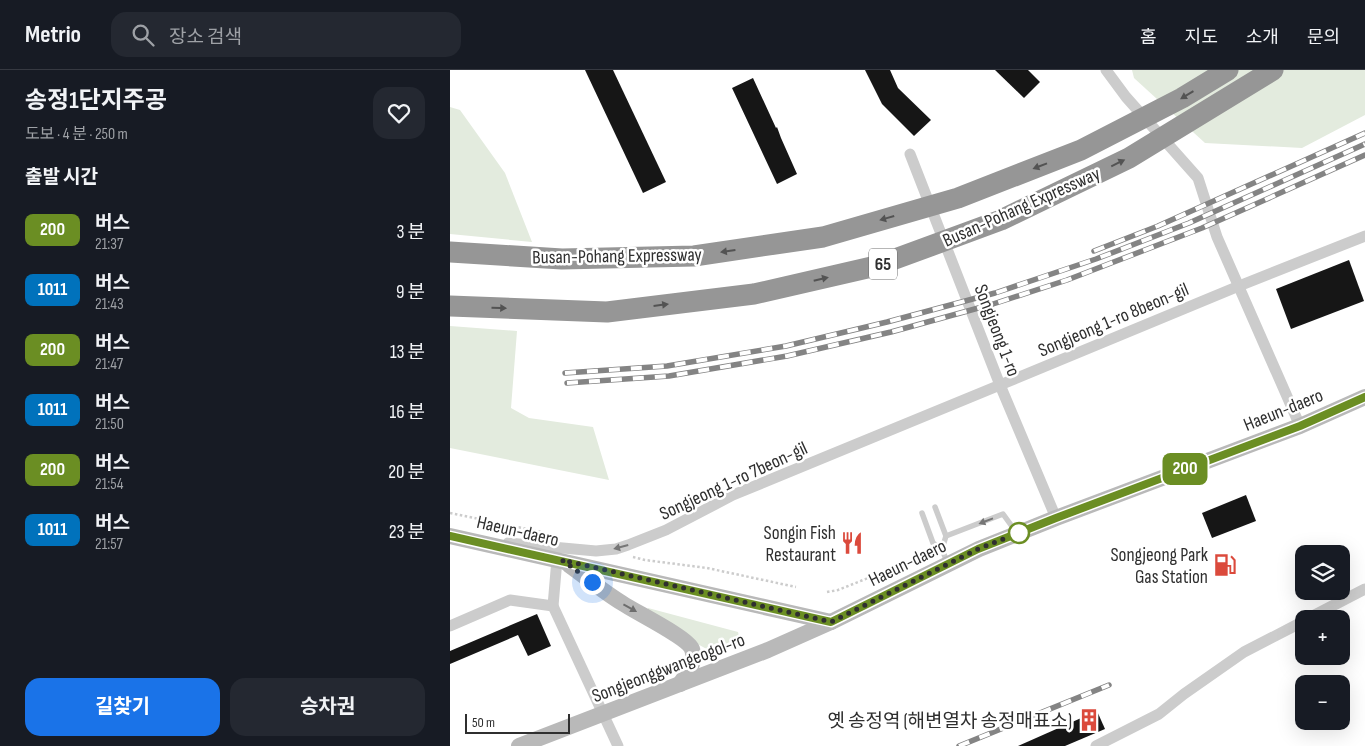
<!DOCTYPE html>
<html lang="ko">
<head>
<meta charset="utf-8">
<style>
  :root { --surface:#171b24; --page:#242831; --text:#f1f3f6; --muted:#9ea1a6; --line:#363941; --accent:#1a73e8 }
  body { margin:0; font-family:"Sofia Sans Condensed","Noto Sans KR",sans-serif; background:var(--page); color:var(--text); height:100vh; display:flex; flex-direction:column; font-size:19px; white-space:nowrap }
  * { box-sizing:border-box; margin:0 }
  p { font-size:16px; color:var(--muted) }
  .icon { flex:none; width:28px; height:28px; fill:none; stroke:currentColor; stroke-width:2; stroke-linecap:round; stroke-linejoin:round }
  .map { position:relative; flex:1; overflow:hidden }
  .details { display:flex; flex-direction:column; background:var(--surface); width:450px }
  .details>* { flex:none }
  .badge { padding:0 10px; border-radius:8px; font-size:18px; line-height:32px }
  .controls { position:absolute; left:845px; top:475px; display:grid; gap:10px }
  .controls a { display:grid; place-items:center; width:55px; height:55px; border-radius:10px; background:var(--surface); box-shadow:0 5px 20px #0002; font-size:25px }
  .scale { position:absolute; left:15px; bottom:12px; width:105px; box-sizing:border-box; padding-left:5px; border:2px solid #2f2f2f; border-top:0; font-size:14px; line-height:18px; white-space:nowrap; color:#2f2f2f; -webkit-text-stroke:4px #fff; paint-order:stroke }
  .you { position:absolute; width:25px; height:25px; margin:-12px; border:4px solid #fff; border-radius:50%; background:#1a73e8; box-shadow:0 0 0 8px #1a73e833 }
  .map>.badge { position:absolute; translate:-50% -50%; box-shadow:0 0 0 2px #fff }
  h2 { padding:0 25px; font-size:19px; line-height:45px }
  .round { display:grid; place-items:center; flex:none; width:52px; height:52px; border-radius:15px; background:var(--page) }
  .headline { display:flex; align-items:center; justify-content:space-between; height:85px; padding:0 25px }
  h1 { font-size:24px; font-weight:700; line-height:38px }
  .button { display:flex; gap:10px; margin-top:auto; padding:10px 25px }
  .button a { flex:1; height:58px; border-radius:15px; background:var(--accent); color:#fff; font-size:20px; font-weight:700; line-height:58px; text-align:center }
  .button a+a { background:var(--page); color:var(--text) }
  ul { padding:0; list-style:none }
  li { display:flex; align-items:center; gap:15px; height:60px; padding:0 25px }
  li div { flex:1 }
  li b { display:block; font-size:19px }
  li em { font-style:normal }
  li .badge { min-width:55px; font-weight:700; text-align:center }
  header { display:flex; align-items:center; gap:30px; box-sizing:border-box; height:70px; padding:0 25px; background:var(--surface); border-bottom:1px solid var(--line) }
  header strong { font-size:24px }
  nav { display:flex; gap:28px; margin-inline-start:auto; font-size:18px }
  .search { width:350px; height:45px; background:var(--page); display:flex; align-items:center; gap:12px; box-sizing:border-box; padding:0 18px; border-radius:15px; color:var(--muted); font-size:19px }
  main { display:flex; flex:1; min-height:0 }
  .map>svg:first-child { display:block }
</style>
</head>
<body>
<header>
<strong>Metrio</strong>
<div class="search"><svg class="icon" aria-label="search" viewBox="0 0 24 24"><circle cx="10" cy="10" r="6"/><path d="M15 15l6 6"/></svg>장소 검색</div>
<nav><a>홈</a><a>지도</a><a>소개</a><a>문의</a></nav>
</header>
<main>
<section class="details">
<div class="headline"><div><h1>송정1단지주공</h1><p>도보 · 4 분 · 250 m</p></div><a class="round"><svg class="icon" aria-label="heart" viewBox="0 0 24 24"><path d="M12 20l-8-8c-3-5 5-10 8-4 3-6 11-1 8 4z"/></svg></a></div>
<h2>출발 시간</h2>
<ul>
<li><span class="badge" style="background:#6b8e23;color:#fff">200</span><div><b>버스</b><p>21:37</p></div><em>3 분</em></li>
<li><span class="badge" style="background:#0072bc;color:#fff">1011</span><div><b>버스</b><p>21:43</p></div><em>9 분</em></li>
<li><span class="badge" style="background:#6b8e23;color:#fff">200</span><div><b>버스</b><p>21:47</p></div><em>13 분</em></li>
<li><span class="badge" style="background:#0072bc;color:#fff">1011</span><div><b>버스</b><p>21:50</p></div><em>16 분</em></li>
<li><span class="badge" style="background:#6b8e23;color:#fff">200</span><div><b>버스</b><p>21:54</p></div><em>20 분</em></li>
<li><span class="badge" style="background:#0072bc;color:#fff">1011</span><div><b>버스</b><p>21:57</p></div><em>23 분</em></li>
</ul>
<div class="button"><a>길찾기</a><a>승차권</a></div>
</section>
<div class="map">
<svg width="915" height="676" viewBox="0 0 915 676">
  <rect width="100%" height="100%" fill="#fff"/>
  <g fill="#e3ebde">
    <polygon points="682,0 915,0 915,45 852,78 755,73 684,8"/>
    <polygon points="0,37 10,40 55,103 82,172 0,164"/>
    <polygon points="0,256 67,261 61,338 79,348 143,357 159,410 0,378"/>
    <polygon points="198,538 288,562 290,571 262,582 244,572 197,540"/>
  </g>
  <g fill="#161616">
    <polygon points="135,0 163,0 216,112 193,123"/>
    <polygon points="415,0 440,0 448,18 481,50 464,66 432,34"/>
    <polygon points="545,0 578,0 590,12 574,28"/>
    <polygon points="303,8 326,58 327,57 331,68 347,104 327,114 282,18"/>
    <polygon points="899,190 914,231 841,259 826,219"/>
    <polygon points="796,425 806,451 762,468 752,443"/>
    <polygon points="87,544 101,576 78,586 68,565 0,594 0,581"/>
    <polygon points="647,641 655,659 615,676 568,676"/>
  </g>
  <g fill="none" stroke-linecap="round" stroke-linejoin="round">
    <g stroke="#ccc" stroke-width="2.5" stroke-dasharray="2.5 2.5" stroke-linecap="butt">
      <polyline points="0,443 92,462"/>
      <polyline points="183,487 195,490 257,498 346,517"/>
      <polyline points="377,522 388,520 481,483"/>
    </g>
    <g stroke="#ccc" stroke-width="5.5">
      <polyline points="485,437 496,466 492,479 497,492"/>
      <polyline points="472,443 483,473 492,479"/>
      <polyline points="496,466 553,444 566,462"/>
    </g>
    <g stroke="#ccc" stroke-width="11">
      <polyline points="656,0 676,27 748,108 767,167 850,356"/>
      <polyline points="460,84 550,315 606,448"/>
      <polyline points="58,473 146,481 166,479 178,475 216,460 283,425 550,315 789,216 915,166"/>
      <polyline points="103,536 168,676"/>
      <polyline points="857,549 915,519"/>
      <polyline points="0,556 60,530 103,536 107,489"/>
      <polyline points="646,676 709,644 734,624 794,582 854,551"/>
    </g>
    <g stroke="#b9b9b9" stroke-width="16">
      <polyline points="0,466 381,552"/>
      <path d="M119,495C137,508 154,522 172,533C185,542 237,567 242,579C247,593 237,603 230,614"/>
      <polyline points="69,676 318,580 381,552 529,479 606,448 850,356 915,327"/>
    </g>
    <defs>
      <g id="rail">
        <polyline points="644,181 708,156 915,63"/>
        <polyline points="115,303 217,296 336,276 437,252 545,223 646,189 739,153 915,74"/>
        <polyline points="117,313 219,306 337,286 441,262 543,234 617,210 752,158 915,85"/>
        <polyline points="509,676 659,615"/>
      </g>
    </defs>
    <use href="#rail" stroke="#848484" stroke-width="5.5"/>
    <use href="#rail" stroke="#fff" stroke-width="4" stroke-dasharray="11" stroke-linecap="butt"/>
    <g stroke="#969696" stroke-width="21">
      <polyline points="0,182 112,189 244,186 373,167 508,128 631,80 732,28 778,0"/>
      <polyline points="0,236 157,242 304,224 426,196 551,150 679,88 823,0"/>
    </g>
  </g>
  <defs><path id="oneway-solid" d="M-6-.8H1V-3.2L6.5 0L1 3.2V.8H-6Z" transform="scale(1.25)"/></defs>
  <g fill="#535353">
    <use href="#oneway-solid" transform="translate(737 25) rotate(149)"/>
    <use href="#oneway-solid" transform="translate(668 93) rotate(-26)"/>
    <use href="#oneway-solid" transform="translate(590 96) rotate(159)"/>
    <use href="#oneway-solid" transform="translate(437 148) rotate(164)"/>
    <use href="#oneway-solid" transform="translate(278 181) rotate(172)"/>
    <use href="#oneway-solid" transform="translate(371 209) rotate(-13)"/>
    <use href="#oneway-solid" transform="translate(211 235) rotate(-7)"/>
    <use href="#oneway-solid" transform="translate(49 238) rotate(2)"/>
  </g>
  <g fill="#767676">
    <use href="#oneway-solid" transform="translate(536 451) rotate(159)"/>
    <use href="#oneway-solid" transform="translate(171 477) rotate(165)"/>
  </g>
  <use fill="#6d6d6d" href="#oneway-solid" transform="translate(180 538) rotate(29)"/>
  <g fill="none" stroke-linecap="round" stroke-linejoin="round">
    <defs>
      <polyline id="line" points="0,466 381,552 528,479 606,448 850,356 915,327"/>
    </defs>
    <use href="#line" stroke="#fff" stroke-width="11"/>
    <use href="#line" stroke="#6b8e23" stroke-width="8"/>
    <polyline stroke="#2f2f2f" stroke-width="5" stroke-dasharray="0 9" points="142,512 112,490 381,552 528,479 569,463"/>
  </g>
  <defs>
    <symbol id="restaurant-bare" viewBox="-9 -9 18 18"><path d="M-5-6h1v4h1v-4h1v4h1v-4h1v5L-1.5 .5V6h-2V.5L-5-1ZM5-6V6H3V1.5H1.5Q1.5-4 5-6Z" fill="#db4a3c" stroke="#fff" stroke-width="2.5" paint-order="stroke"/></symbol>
    <symbol id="fuel-bare" viewBox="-9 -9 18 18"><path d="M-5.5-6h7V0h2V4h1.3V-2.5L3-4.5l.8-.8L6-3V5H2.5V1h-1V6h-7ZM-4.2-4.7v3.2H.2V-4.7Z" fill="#db4a3c" stroke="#fff" stroke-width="2.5" paint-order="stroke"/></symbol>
    <symbol id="building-bare" viewBox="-9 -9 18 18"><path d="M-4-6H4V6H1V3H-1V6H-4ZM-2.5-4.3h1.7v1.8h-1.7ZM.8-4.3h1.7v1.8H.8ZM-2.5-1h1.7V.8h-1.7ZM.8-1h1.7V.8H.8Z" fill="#db4a3c" stroke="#fff" stroke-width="2.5" paint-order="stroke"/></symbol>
  </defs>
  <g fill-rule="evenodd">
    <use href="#restaurant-bare" x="386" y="457" width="32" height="32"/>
    <use href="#fuel-bare" x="759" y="479" width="32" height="32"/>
    <use href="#building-bare" x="623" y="634" width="32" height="32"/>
  </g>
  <circle fill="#fff" stroke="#6b8e23" stroke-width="2.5" cx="569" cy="463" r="10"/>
  <g text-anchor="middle" stroke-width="5" stroke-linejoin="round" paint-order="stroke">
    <rect fill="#fff" stroke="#6d6d6d" stroke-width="1" x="419" y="178.5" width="28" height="31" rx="4"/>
    <g font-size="18" font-weight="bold" fill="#2f2f2f">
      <text x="433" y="200">65</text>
    </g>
    <g font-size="19" fill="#2f2f2f" stroke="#fff">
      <text transform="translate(571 136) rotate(-24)" y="7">Busan-Pohang Expressway</text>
      <text transform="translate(167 185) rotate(-1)" y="7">Busan-Pohang Expressway</text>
      <text transform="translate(663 249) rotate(-23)" y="7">Songjeong 1-ro 8beon-gil</text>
      <text transform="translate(548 260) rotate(69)" y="7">Songjeong 1-ro</text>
      <text transform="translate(833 339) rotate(-22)" y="7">Haeun-daero</text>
      <text transform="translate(283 410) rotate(-25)" y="7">Songjeong 1-ro 7beon-gil</text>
      <text transform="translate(68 460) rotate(13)" y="7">Haeun-daero</text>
      <text transform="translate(457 492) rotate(-26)" y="7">Haeun-daero</text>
      <text transform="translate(218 597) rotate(-21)" y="7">Songjeonggwangeogol-ro</text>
    </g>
    <g font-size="19" fill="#2f2f2f" stroke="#fff" text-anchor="end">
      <text x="386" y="469">Songin Fish<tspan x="386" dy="22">Restaurant</tspan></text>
      <text x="758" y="491">Songjeong Park<tspan x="758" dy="22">Gas Station</tspan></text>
      <text x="622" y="657">옛 송정역 (해변열차 송정매표소)</text>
    </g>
  </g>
</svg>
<div class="controls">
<a><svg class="icon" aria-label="layers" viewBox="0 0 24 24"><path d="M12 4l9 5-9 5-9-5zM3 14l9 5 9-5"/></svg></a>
<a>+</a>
<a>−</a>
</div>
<div class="scale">50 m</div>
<div class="you" style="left:142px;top:512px"></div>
<b class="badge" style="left:735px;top:399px;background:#6b8e23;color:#fff">200</b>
</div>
</main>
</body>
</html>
